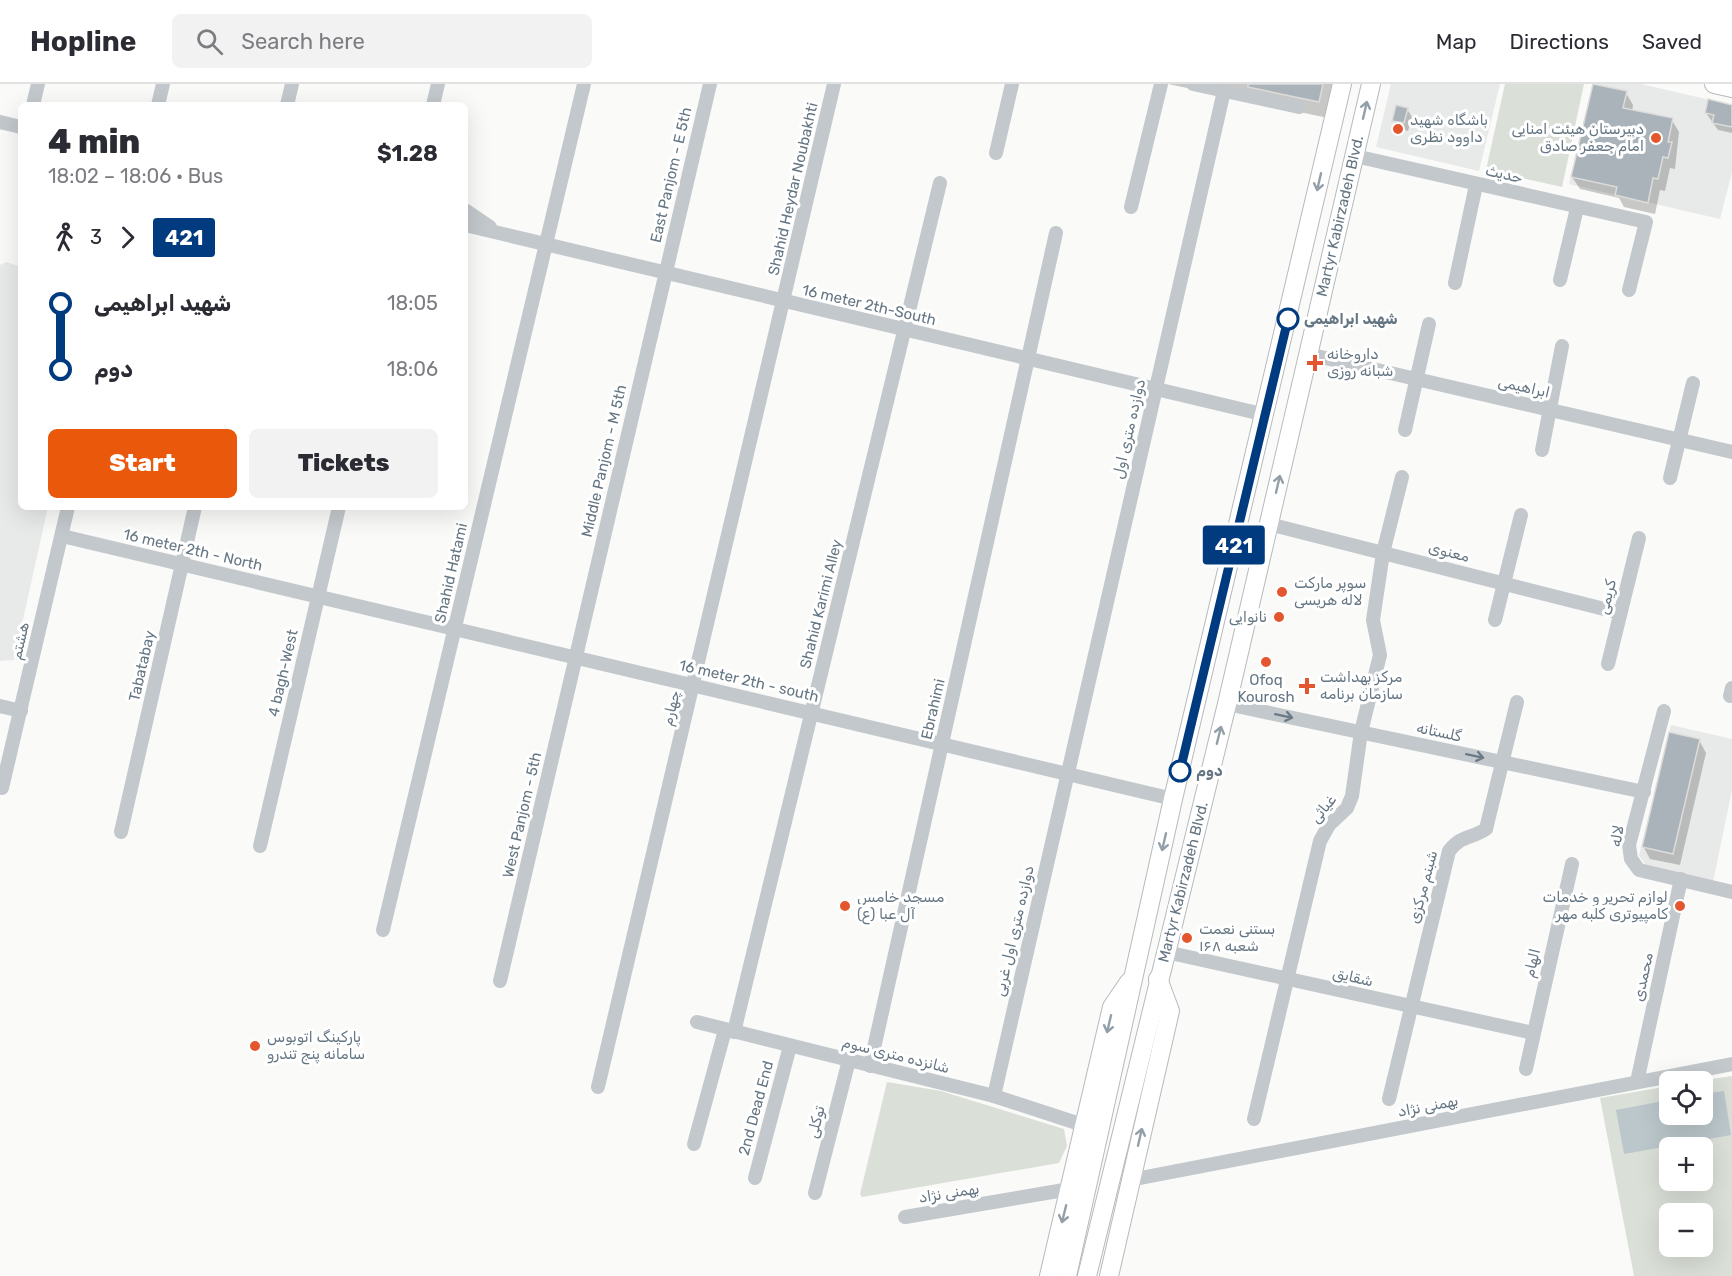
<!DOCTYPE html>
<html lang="en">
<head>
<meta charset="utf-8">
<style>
  :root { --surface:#fff; --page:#f2f2f3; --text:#2b2b33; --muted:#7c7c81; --line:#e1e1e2; --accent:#ea580c }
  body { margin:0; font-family:Rubik,Vazirmatn,sans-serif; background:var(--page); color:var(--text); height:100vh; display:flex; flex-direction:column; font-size:22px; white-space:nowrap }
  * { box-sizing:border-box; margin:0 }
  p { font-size:20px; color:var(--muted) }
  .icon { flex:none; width:33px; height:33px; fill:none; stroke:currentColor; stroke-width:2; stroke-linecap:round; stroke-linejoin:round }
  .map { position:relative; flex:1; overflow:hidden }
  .side { position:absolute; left:18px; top:18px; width:450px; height:408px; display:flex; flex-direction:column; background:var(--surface); border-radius:9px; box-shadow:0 6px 24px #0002 }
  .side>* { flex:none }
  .badge { padding:0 12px; border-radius:4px; font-size:21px; line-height:39px }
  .buttons { position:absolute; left:1659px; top:987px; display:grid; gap:12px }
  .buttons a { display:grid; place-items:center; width:54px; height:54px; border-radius:9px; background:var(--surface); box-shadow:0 6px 24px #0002; font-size:30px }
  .map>.badge { position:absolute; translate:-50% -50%; box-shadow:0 0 0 3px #fff }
  .legs { display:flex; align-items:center; gap:9px; height:66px; padding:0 30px; font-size:20px }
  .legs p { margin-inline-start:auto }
  .overview { display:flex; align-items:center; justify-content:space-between; height:102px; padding:0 30px }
  h1 { font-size:33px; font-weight:800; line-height:45px }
  .cta { display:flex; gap:12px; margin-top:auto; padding:12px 30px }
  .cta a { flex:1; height:69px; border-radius:9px; background:var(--accent); color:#fff; font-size:24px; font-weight:800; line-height:69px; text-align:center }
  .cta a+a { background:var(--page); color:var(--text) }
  ul { padding:0 30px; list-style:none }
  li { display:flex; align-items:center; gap:21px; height:66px; font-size:22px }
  li i { display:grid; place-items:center; width:9px; height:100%; margin:0 8px; background:currentColor }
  li i::after { content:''; width:15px; height:15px; margin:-8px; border:4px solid; border-radius:50%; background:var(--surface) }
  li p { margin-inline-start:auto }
  li:first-child i { background:linear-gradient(#0000 50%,currentColor 0) }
  li:last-child i { background:linear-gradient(currentColor 50%,#0000 0) }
  header { display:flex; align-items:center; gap:36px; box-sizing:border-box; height:84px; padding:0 30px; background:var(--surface); border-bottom:2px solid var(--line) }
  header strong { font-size:28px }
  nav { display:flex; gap:33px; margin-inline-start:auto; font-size:21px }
  .search { width:420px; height:54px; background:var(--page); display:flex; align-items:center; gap:15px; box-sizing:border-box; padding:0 21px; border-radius:9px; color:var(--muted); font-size:22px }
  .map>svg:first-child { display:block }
</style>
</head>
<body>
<header>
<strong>Hopline</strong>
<div class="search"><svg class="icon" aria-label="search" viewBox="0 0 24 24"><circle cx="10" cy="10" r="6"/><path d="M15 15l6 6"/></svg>Search here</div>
<nav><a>Map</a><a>Directions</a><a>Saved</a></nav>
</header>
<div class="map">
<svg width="1732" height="1192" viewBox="0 0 1732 1192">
  <rect width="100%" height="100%" fill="#fafaf8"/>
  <g fill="#e8e9e9">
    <polygon points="1391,0 1500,0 1479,87 1376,63"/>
    <polygon points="1593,0 1641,0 1732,21 1732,88 1720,135 1569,100"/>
    <polygon points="6,178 21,183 21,423 48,423 14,576 0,577 0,181"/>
    <polygon points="1671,641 1732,655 1732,706 1713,798 1646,781 1639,772"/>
  </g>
  <g fill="#dadfd7" fill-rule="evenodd">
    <polygon points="1505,0 1584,0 1562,103 1486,86"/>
    <path d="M1732,992V1192H1634L1600,1014L1669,1002L1670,1030H1702V998L1699,997ZM1670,1064H1702V1096H1670ZM1670,1130H1702V1162H1670Z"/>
    <polygon points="887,998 941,1007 1064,1045 1067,1062 1059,1079 862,1113 860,1110"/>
  </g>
  <polygon fill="#bbc7cb" points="1724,1007 1731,1051 1624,1070 1616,1026 1669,1016 1670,1030 1702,1030 1703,1010"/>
  <g fill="#0003">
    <polygon points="1168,0 1336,0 1328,34"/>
    <polygon points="1626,9 1633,21 1632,28 1672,36 1679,48 1675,85 1670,84 1665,107 1660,106 1655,130 1624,123 1619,114 1580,105 1572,93"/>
    <polygon points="1732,22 1732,49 1718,46 1706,29"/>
    <polygon points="1407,25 1412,33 1408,47 1398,44 1394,37"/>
    <polygon points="1699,656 1706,669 1680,781 1650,775 1643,762"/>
  </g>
  <g fill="#aab3b9" stroke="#dcdcda" stroke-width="1.5">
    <polygon points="1248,0 1323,0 1319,18 1248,3"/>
    <polygon points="1593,0 1627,7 1623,24 1673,34 1668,58 1672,58 1668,74 1663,73 1658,95 1653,94 1648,119 1615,111 1617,103 1571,93"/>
    <polygon points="1708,15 1732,21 1732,43 1712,39 1714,31 1705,29"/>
    <polygon points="1396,21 1408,24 1404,39 1392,37"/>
    <polygon points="1669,648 1700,655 1673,770 1642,763"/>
  </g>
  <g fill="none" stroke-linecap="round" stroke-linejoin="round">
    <defs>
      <g id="major">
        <polyline points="1714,0 1732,4"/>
        <polyline points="1049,1192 1112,923 1129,898"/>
        <polyline points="1067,1192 1173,715 1342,0"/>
        <polyline points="1087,1192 1227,620 1371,0"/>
        <polyline points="1109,1192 1170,927 1158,895"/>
      </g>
    </defs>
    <use href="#major" stroke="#b5babe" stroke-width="20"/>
    <g stroke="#c3c8cc" stroke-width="14">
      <polyline points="1193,0 1299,23"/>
      <polyline points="33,21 38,0"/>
      <polyline points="158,21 163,0"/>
      <polyline points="287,21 292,0"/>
      <polyline points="433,21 438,0"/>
      <polyline points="0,38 21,43"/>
      <polyline points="996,69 1012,0"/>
      <polyline points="1355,72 1646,138 1629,206"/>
      <polyline points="1131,123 1161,0"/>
      <polyline points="465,126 490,143"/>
      <polyline points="465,141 1266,331"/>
      <polyline points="1560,196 1577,124"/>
      <polyline points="1455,199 1476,101"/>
      <polyline points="1308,270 1732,368"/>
      <polyline points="1405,346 1429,240"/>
      <polyline points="1542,366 1562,262"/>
      <polyline points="1670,394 1693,299"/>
      <polyline points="1269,440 1620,529"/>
      <polyline points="62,452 1173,715"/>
      <polyline points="1495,536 1521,431"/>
      <polyline points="1608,580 1639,454"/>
      <polyline points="1730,612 1732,604"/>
      <polyline points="1227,620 1644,708"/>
      <polyline points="0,622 21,627"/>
      <polyline points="1664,627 1629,761 1631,775 1639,786 1732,808"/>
      <polyline points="2,704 68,423"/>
      <polyline points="121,748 195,423"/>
      <polyline points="260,762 339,423"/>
      <polyline points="383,846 584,0"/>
      <polyline points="1166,868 1533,949"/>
      <polyline points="500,897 710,0"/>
      <polyline points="697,938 994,1012 1086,1042"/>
      <polyline points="734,948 940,99"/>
      <polyline points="870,982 1056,149"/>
      <polyline points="1526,985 1572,780"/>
      <polyline points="1637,998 1681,795"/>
      <polyline points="598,1003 834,0"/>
      <polyline points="994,1012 1224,7"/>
      <path d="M1389,1015L1449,767C1461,751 1471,755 1486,745L1517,618"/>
      <polyline points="1254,1035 1320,757 1329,741 1347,724 1352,712 1361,648 1380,571 1373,536 1383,469 1402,393"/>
      <polyline points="694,1060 725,946"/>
      <polyline points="755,1094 790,962"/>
      <polyline points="1130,1096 1732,980"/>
      <polyline points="815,1109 849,976"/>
      <polyline points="905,1133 1070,1105"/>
    </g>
    <use href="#major" stroke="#fff" stroke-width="18"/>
  </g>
  <defs><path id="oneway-shaft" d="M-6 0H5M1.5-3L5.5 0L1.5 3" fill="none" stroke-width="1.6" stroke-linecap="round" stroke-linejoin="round" transform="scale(1.5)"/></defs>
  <g stroke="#939fa8">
    <use href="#oneway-shaft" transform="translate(1365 26) rotate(-77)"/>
    <use href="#oneway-shaft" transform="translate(1319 98) rotate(103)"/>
    <use href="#oneway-shaft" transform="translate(1278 400) rotate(-77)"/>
    <use href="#oneway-shaft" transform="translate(1219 651) rotate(-76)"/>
    <use href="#oneway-shaft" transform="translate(1164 758) rotate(103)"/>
    <use href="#oneway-shaft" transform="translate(1109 940) rotate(103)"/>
    <use href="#oneway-shaft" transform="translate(1140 1053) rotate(-77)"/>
    <use href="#oneway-shaft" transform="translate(1064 1130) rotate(104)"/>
  </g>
  <g stroke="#6a7a87">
    <use href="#oneway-shaft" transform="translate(1284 632) rotate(12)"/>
    <use href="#oneway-shaft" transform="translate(1475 672) rotate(12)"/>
  </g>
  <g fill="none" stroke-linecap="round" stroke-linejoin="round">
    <defs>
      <polyline id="line-1" points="1180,687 1288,235"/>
    </defs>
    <use href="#line-1" stroke="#fff" stroke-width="14"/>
    <use href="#line-1" stroke="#003b80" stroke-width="9"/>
  </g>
  <g fill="#e4572e" stroke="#fff" stroke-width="2">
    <circle cx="1398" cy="45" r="6"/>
    <circle cx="1656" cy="54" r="6"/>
    <path d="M1312 270h6v6h6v6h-6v6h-6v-6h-6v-6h6z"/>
    <circle cx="1282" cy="508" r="6"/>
    <circle cx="1279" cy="533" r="6"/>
    <circle cx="1266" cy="578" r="6"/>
    <path d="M1304 593h6v6h6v6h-6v6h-6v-6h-6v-6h6z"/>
    <circle cx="845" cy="822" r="6"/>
    <circle cx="1680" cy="822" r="6"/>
    <circle cx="1187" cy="854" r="6"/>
    <circle cx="255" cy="962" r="6"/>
  </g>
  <g fill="#fff" stroke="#003b80" stroke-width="3">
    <circle cx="1288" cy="235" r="10"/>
    <circle cx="1180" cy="687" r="10"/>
  </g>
  <g text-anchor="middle" stroke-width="6" stroke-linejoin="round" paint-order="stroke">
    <g font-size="15" fill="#657683" stroke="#fff" text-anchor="start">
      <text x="1410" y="41">باشگاه شهید<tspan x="1410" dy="17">داوود نظری</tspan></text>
      <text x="1644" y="50" text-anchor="end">دبیرستان هیئت امنایی<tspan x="1644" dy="17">امام جعفر صادق</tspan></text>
      <text x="1327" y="275">داروخانه<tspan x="1327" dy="17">شبانه روزی</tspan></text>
      <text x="1294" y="504">سوپر مارکت<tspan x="1294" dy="17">لاله هریسی</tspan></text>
      <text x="1267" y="538" text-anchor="end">نانوایی</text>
      <text x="1320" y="598">مرکز بهداشت<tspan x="1320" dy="17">سازمان برنامه</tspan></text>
      <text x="1266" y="601" text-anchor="middle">Ofoq<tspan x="1266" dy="17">Kourosh</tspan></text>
      <text x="857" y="818">مسجد خامس<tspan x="857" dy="17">آل عبا (ع)</tspan></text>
      <text x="1668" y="818" text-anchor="end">لوازم تحریر و خدمات<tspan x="1668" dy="17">کامپیوتری کلبه مهر</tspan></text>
      <text x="1199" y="850">بستنی نعمت<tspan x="1199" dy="17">شعبه ۱۶۸</tspan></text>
      <text x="267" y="958">پارکینگ اتوبوس<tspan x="267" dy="17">سامانه پنج تندرو</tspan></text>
    </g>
    <g font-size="15" fill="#657683" stroke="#fff">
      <text transform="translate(1504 90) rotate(13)" y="5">حدیث</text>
      <text transform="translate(671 91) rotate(-77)" y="5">East Panjom - E 5th</text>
      <text transform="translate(793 105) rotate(-77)" y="5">Shahid Heydar Noubakhti</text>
      <text transform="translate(1340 132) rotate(-77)" y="5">Martyr Kabirzadeh Blvd.</text>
      <text transform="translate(869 221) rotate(13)" y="5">16 meter 2th-South</text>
      <text transform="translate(1524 303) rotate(13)" y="5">ابراهیمی</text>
      <text transform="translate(1129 345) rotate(-77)" y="5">دوازده متری اول</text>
      <text transform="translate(604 377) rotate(-77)" y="5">Middle Panjom - M 5th</text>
      <text transform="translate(193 466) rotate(13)" y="5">16 meter 2th - North</text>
      <text transform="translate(1449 468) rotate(14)" y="5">معنوی</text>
      <text transform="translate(451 489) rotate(-77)" y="5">Shahid Hatami</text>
      <text transform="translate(1607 513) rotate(-76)" y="5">کریمی</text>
      <text transform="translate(821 520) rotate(-76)" y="5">Shahid Karimi Alley</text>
      <text transform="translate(20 557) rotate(-77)" y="5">هشتم</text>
      <text transform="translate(142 582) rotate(-77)" y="5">Tabatabay</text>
      <text transform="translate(283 589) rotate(-77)" y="5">4 bagh-West</text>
      <text transform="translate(749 597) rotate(13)" y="5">16 meter 2th - south</text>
      <text transform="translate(671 624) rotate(-77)" y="5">چهارم</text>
      <text transform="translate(933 625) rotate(-77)" y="5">Ebrahimi</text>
      <text transform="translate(1439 648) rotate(12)" y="5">گلستانه</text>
      <text transform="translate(1323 725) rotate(-51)" y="5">غیاثی</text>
      <text transform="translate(522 731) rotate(-77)" y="5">West Panjom - 5th</text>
      <text transform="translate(1617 752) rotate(-81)" y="5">لاله</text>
      <text transform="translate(1183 798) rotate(-76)" y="5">Martyr Kabirzadeh Blvd.</text>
      <text transform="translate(1423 803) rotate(-75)" y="5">شبنم مرکزی</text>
      <text transform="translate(1014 847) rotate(-77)" y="5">دوازده متری اول غربی</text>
      <text transform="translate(1532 879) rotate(-77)" y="5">الهام</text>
      <text transform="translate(1353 893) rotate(13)" y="5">شقایق</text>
      <text transform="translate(1643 893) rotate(-78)" y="5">محمدی</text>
      <text transform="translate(896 971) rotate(14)" y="5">شانزده متری سوم</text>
      <text transform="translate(1428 1022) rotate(-11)" y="5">بهمنی نژاد</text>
      <text transform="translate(756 1024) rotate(-75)" y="5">2nd Dead End</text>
      <text transform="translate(816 1038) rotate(-76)" y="5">توکلی</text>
      <text transform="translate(949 1109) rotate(-9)" y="5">بهمنی نژاد</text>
    </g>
    <g font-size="15" font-weight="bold" fill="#657683" stroke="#fff" text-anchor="start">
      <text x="1304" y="240">شهید ابراهیمی</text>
      <text x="1196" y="692">دوم</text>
    </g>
  </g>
</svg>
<div class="buttons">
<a><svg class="icon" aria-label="locate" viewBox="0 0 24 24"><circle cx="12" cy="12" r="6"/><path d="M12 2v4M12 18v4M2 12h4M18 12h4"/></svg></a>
<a>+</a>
<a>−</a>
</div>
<b class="badge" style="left:1234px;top:461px;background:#003b80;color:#fff">421</b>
<section class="side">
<div class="overview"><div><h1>4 min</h1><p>18:02 – 18:06 · Bus</p></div><b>$1.28</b></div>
<div class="legs"><svg class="icon" aria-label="walk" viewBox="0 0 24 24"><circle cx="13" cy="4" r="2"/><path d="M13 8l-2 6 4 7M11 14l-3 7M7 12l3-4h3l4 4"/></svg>3<svg class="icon" aria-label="forward" viewBox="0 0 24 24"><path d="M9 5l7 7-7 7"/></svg><b class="badge" style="background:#003b80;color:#fff">421</b></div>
<ul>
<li><i style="color:#003b80"></i><b>شهید ابراهیمی</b><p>18:05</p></li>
<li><i style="color:#003b80"></i><b>دوم</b><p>18:06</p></li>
</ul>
<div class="cta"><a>Start</a><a>Tickets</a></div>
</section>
</div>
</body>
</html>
